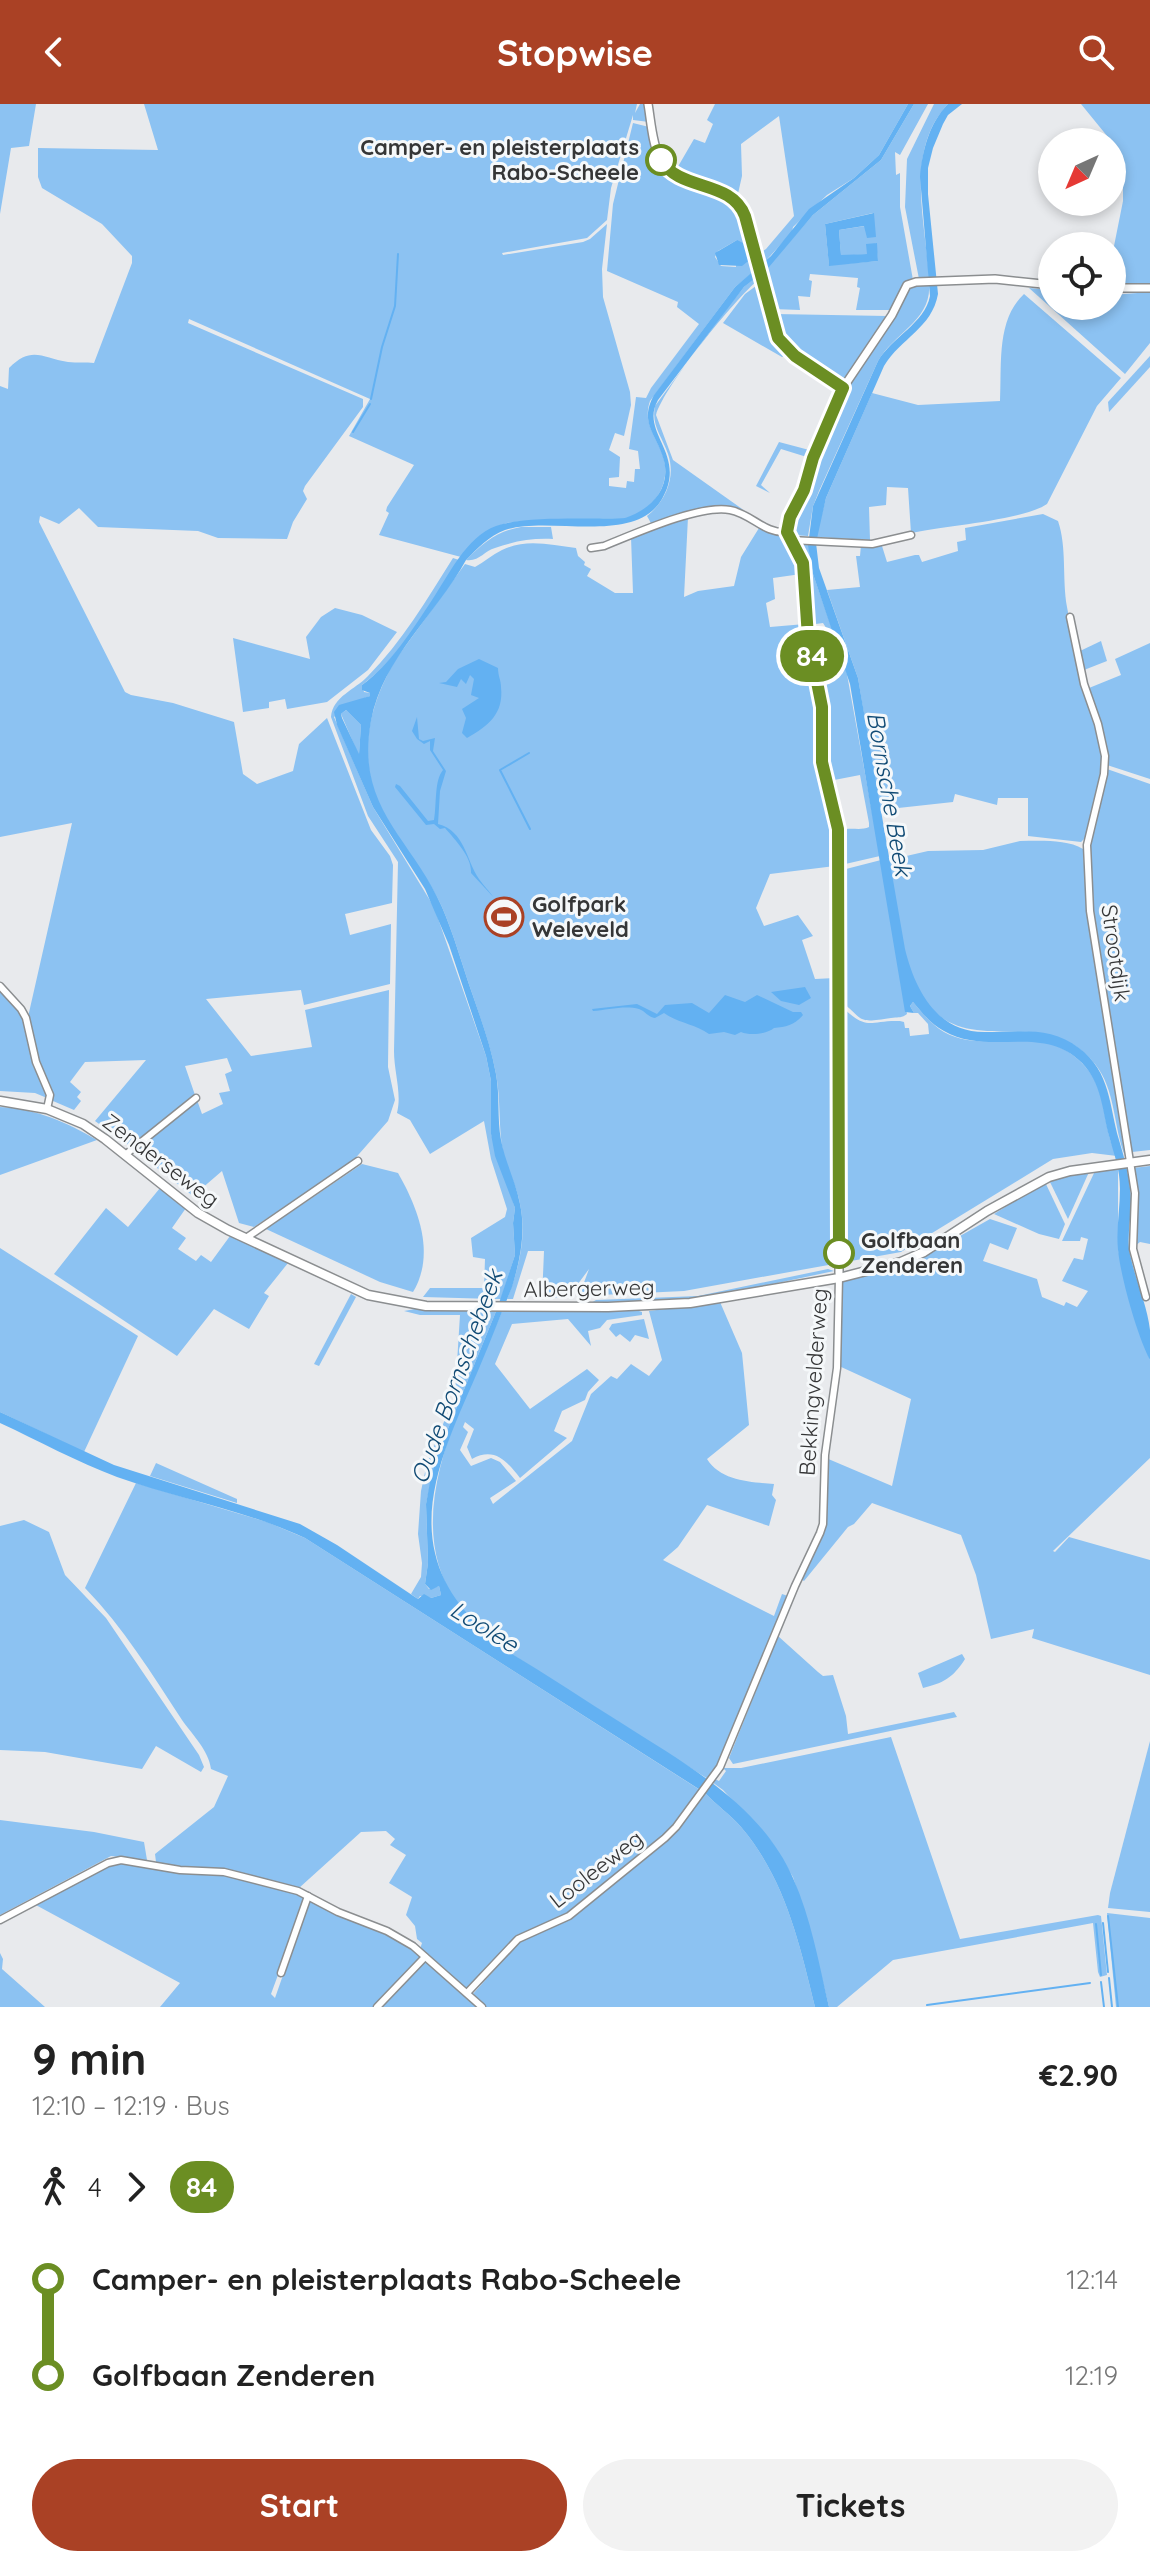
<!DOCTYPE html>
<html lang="en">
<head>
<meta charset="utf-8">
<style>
  :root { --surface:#fff; --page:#f2f2f2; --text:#222; --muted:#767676; --accent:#aa4125 }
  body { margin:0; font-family:Quicksand,sans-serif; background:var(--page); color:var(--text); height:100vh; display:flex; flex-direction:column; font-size:30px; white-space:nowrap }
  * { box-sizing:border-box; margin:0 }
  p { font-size:26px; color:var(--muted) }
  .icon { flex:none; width:44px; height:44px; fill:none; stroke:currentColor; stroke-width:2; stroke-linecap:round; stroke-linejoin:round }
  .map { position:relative; height:1903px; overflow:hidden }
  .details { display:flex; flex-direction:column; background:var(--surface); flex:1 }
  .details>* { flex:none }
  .badge { padding:0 16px; border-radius:26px; font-size:28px; line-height:52px }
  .needle { width:52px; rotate:224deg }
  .fabs { position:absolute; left:1038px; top:24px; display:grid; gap:16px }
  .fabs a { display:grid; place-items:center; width:88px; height:88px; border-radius:50%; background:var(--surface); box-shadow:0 4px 12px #0003; font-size:40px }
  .map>.badge { position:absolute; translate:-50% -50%; box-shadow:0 0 0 4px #fff }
  .legs { display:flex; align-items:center; gap:12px; height:88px; padding:0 32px; font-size:26px }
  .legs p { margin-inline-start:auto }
  .overview { display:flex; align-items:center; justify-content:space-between; height:136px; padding:0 32px }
  h1 { font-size:44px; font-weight:700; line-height:60px }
  .primary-button { display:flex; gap:16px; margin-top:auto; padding:16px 32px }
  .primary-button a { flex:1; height:92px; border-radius:48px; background:var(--accent); color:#fff; font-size:32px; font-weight:700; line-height:92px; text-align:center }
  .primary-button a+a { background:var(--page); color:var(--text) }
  ul { padding:0 32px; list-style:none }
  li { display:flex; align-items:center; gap:28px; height:96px; font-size:30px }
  li i { display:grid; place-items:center; width:12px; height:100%; margin:0 10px; background:currentColor }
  li i::after { content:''; width:20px; height:20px; margin:-10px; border:6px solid; border-radius:50%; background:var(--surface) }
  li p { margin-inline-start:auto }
  li:first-child i { background:linear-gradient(#0000 50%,currentColor 0) }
  li:last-child i { background:linear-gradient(currentColor 50%,#0000 0) }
  header { display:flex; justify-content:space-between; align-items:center; height:104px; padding:0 32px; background:var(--accent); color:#fff; font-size:36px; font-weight:700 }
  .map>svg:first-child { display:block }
</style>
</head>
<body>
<header><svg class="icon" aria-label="back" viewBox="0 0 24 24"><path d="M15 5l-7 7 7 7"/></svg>Stopwise<svg class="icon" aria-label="search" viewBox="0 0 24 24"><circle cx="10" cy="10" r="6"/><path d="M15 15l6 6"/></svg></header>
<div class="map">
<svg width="1150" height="1903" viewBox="0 0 1150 1903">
  <rect width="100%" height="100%" fill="#e8eaed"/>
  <g fill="#8cc2f2" fill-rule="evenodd">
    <polygon points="0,0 36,0 29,42 11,44 0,110"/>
    <path d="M144,0H637L635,9L640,0H646L649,18L633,16V11L611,84L607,116L587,134L502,149L503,151L583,138L590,135L607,120L602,165L603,193L630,288L631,301L624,332L615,329L609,346L620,353L619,373L609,374V382L626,384L627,377L634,378L635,365H640L638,347L629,345L636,293L646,294L651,284L699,220L677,203L678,198L607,167L613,100L633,19L649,23L652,48L662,63L725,95L733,104L757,165L735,183L650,297C641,323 662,337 665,361C668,384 652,406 630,413C621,416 609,414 599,415C569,415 537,415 507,419C486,425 474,436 461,453L379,431L389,409L386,407L387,403L414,361L349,332L370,295L189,215L188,219L363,295V303L305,382L303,387L307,395L293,418L287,435L218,434L198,427L98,423L79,404L59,420L40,412L39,418L125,588L131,591L173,599L234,618L243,670L257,680L293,667L299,640L327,614L371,726L390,752L393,761L392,799L345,810L350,831L391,820L390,880L304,901L301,886L206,895L251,952L312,943L305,906L389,886L388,963L395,996L388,1017L352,1058L254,1123L239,1119L222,1067L193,1092L134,1046L197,996L202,1010L223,1000L219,989L230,987L225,970L232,967L227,954L185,962L195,991L131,1043L95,1017L146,956L85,958L70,978L81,988L77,993L81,997L74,1006L53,997L51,986L38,959L28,913L72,719L0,733V282L8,285L9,264C32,241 42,254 68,258C77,259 86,258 94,259L132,159V152L102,120L42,84L38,73V44L158,46ZM737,136L736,163L721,162L715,153L718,147Z"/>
    <polygon points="715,0 908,0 879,51 854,74 827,91 793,123 792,128 761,162 758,150 766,145 794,112 779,12 741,40 742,72 737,94 676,66 694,35 705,39 713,20 707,16"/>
    <path d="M914,0H928L900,51L895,48L896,71L900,69V103L913,176L902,183L890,206H856L860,184L857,183L858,174L810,170L809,176L812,177L810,193L798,192L800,206L773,205L763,168L813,111L881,56ZM873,109L865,122L839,126L841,152L867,150L876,139L878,157L829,161L825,120Z"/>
    <path d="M934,0H948C904,46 926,119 929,175H919L905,103L907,55Z"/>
    <polygon points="1081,0 1150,0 1150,180 1112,182 1112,152 1123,97 1123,64 1112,38"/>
    <path d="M758,171L759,175C734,196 665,281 656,311L673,356L745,407C716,392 680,411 652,421L647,412C666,397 676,373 668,350C662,332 651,322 655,302L731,199L744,183Z"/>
    <polygon points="760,179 773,226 812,266 811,269 787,251 782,253 723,219 745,190"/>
    <path d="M929,180C932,216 894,229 878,257L819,387L813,402L808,432L793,431L790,421L794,409L807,385L812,365L846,287L909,181Z"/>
    <polygon points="1029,184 1052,186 1052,202 1112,202 1112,191 1150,188 1150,239 1125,270"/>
    <path d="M1024,190L1121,274L1097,302L1047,400C1024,416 942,422 911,429L908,384L887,383L886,401L869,403L870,436L816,433L826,394L872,289L918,301L1000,297C1002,261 996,216 1024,190Z"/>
    <path d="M775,210L887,212L847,274L835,276C806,255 788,245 775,210Z"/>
    <polygon points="1150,252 1150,263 1109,308 1108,298"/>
    <polygon points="779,338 813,347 810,354 781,345 761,381 770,389 756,382"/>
    <path d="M1043,410L1058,417C1067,443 1062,475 1067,503C1075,552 1092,599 1102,647V669L1088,731L1081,738L1028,732V694H998L997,701L955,690L953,698L880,706L858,574L827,486L860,483L856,452H860L861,441L882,442L887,458L915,451H919L922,458L958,447L957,438L966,436L965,424Z"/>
    <path d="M688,413L684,493L698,487L734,482L741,453L759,424L750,417L772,430L784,431L799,454L801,470L773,474L775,495L766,499L770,523L805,520L819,597V635L835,722V762L770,770L756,804L764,822L798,811L813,832L802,836L815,875L835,874L834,1160L684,1187L579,1192L589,1165L569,1192L542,1195L544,1147H528L513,1195H507C519,1165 527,1132 520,1100C517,1082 507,1066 503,1048C498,1022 501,996 496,970C491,942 481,916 472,889C462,860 454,831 442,803C421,756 376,718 369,665C363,627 377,587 396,555L465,460L475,463C484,458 492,451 502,446C526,434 551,441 576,444L578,452L585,458L584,461L591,465L587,472L615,489H633L631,433Z"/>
    <path d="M521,423H551L553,435C532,434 515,437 495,444C484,447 479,458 466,456C483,439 497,427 521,423Z"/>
    <path d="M800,438L808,439L813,470L846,565L880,752L841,761L838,713L839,711L841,726C851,723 861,727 869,723V719L860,671L829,677C822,642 826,606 820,570L842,566L830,530L823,519L809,521L797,444Z"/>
    <path d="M453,454L459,456C431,498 403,551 362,581L364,588L370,589V592L357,597L334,613L373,703L434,803L486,952L491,977V1030L515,1104L513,1119L515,1151L501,1195H494L423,1193L430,1184H484L485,1155L473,1153L471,1134L505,1113L507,1105L491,1055L484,1017L430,1050L410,1016L397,1009C402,989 394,968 394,947L398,758L368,712L331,613C333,592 355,586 368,572C402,538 427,495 453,454Z"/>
    <polygon points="335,504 362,511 397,528 368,566 327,598 287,605 285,595 269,598 269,604 243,608 233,534 310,555 306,533 321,513"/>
    <polygon points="1101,537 1107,557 1084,566 1080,547"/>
    <polygon points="1150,539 1150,675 1107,661 1106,642 1089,584 1121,571 1115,555"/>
    <polygon points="346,606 361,621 359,652 341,610"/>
    <polygon points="1107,665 1150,680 1150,1046 1132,1048 1091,797 1088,751"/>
    <path d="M1020,737C1040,737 1066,735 1083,745L1087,804L1125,1052C1113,1022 1116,986 1095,960C1040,892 959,967 916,882C898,847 896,795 889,756L928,747L983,746Z"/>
    <path d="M881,756L907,910C902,914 899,913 891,914C854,920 865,915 840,897V772L846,765Z"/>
    <polygon points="0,885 20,905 33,962 47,987 47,994 35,989 0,987"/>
    <path d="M913,898C922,909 932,921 944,928C992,954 1045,912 1088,966C1108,991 1102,1025 1117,1052L1092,1049L1053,1055L901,1148L840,1159L842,903C869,928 868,916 900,917L904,918L905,924H909L910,932L929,930L928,920L918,909H914L910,902Z"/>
    <path d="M0,1003C37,1005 66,1018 97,1036L0,1071Z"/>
    <path d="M362,1060L398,1069C418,1104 436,1150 413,1188L380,1178L266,1125Z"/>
    <polygon points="1150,1062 1150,1140 1140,1138 1135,1142 1133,1064"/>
    <polygon points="1118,1065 1118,1146 1142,1235 1150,1256 1150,1354 1053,1447 1055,1448 1069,1433 1150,1456 1150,1571 1032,1534 1034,1525 991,1535 976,1471 961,1431 872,1399 854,1420 848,1423 804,1477 801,1475 823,1425 826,1354 892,1382 911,1295 839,1262 841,1178 907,1162 990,1115 1017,1124 1008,1146 990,1139 983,1157 1037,1175 1042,1193 1064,1202 1066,1198 1077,1203 1088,1187 1062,1177 1074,1154 1083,1156 1088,1135 1081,1133 1080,1137 1062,1137 1095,1067"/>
    <polygon points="1089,1068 1068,1115 1049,1076"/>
    <polygon points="1045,1078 1065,1120 1059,1135 1039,1130 994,1110"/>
    <polygon points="160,1084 186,1104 172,1124 186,1134 178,1145 196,1157 201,1151 211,1158 230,1132 288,1159 264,1189 269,1192 249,1225 214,1205 177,1252 54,1170 106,1104 128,1123"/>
    <polygon points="0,1144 138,1232 84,1348 0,1308"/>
    <polygon points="828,1165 834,1167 688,1198 589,1200 596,1196 698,1192"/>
    <polygon points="351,1190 356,1193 319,1262 314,1260"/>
    <path d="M720,1198L742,1249L749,1321L707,1355C721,1377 750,1378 774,1380L772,1391L776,1396L769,1422L707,1401L678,1443L663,1456L774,1512L782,1490L788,1492L720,1656L708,1675L499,1542C484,1528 469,1516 457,1499C395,1410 468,1291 503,1205H633L642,1208V1211L607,1216L600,1224L588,1227L591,1242L568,1215L512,1220L495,1260L530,1305L587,1265L599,1276L588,1288L585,1296L562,1307L554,1327L567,1334L520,1374C506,1356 494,1343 472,1355L467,1343L474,1325L465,1318L463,1323L468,1328L460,1346L471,1362L491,1354L500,1358L516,1377L490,1394L493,1400L572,1337L591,1290L611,1272L617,1275L631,1260L649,1272L662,1256L649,1207Z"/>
    <polygon points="415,1205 497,1205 436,1354 426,1400 428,1459 425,1480 429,1485 439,1482 441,1491 431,1494 420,1492 418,1495 411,1490 421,1473 422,1459 418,1430 421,1387 427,1359 455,1291 460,1211 420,1211 404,1207"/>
    <polygon points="644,1215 649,1235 635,1231 630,1238 620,1230 616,1233 609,1225 612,1220"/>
    <polygon points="156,1359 237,1395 237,1399 150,1372"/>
    <path d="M136,1379L267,1418L305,1434L700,1686L669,1728L563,1812L517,1832L466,1885L420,1845L422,1839L417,1835L415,1822L406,1811L412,1793L389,1779L406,1751L390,1741L395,1735L386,1727L361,1728L299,1784L228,1766L188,1764L156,1758L155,1750L214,1703L228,1672L211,1665C209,1647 192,1630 182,1616C152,1570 123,1523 85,1484Z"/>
    <polygon points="24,1416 49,1428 65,1471 106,1514 199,1651 204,1663 201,1668 156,1642 142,1665 45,1648 0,1646 0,1422"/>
    <polygon points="778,1532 818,1568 823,1572 833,1571 846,1612 848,1630 954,1608 957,1613 733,1660 729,1654"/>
    <path d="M962,1550L965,1555C953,1574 943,1579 923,1584L918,1569Z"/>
    <polygon points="891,1633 960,1835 1098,1811 1101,1812 1107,1871 1100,1873 1098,1868 1093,1819 893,1856 837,1903 829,1903 812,1834 793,1773 771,1737 723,1686 712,1678 715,1675 719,1677 726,1667 723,1664 741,1664"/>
    <polygon points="1150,1637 1150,1808 1108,1804 1110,1789"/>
    <path d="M705,1689C716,1701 730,1710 741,1723C785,1775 799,1838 815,1903H485L472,1891L523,1834L572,1813L659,1743L679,1725Z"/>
    <polygon points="0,1716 94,1728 144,1738 147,1756 111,1752 0,1811"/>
    <polygon points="115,1757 228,1770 307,1792 271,1890 275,1894 310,1794 383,1827 419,1849 421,1853 374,1903 160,1903 180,1879 34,1800"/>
    <polygon points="1107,1809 1150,1814 1150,1903 1116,1903"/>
    <polygon points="0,1849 3,1855 2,1865 45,1903 0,1903"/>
    <polygon points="426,1857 477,1903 381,1903"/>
  </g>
  <g fill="#63b1f2" fill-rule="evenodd">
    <path d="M908,0H914L881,56L813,111L769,163L744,183L658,296C639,329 688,350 662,395C635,442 549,411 505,426C489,432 478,444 466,456C436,511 383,553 371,617C355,704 411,733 442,803C454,831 462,860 472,889C481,915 491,942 496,970C500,992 497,1014 501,1036C505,1058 516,1078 520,1100C526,1128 520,1157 512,1183C501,1210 491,1236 480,1262C456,1319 420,1386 435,1449C444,1489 471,1515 499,1542C541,1567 582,1594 623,1620C687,1661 761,1701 793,1774C811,1814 819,1860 829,1903H815C799,1838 785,1775 741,1723C730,1710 716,1701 705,1689L305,1434C245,1406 179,1395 117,1373C77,1358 39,1337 0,1319V1308L114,1361L300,1420L337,1441L418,1495L424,1490L431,1494L441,1491L439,1482L431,1486L425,1480L428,1459L426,1400L430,1378L436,1354L497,1205L515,1151L513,1119L515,1104L495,1052L491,1030V977L486,952L449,841L425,785L373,703L337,621L334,608L339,601L370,592V589L362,586V581C391,560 413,525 432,496C449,471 466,433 496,422C527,411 591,416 625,414C650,406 671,385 664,357C658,331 638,320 654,291L735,183L771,152L809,105L854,74L879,51ZM346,606L361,621L359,650L342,614L341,610Z"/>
    <path d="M948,0H962L948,11L943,20L933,44L928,64V90L938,190C932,224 901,234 884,262L826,394L816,439L819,464L858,574L905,845C915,886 937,929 986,928C1020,928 1051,922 1079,944C1111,968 1109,1002 1119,1036C1125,1056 1130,1074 1131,1095C1132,1113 1126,1132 1130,1150C1135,1175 1147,1200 1150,1226C1150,1236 1150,1246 1150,1256C1137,1231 1121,1174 1118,1146C1116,1125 1120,1105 1120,1085C1120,1064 1114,1051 1109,1032C1102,1005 1102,980 1082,959C1043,919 989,953 944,927C932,921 922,909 913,898L910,902L914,909L905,908L850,580L813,470L808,442L813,402L878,257C892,233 925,219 930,192L920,73C922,48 929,19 948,0Z"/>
    <polygon points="874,109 876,133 867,134 864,122 839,126 841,151 867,150 866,140 877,139 878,157 829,162 825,120"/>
    <polygon points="737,136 747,141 752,154 742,162 719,161 715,149"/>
    <path d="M479,555L498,564C498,572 501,576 501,583C504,610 488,622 467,634L462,629L466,614L462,605L479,594L471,591L474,575L470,571L466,580L461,575L457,583L439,579L446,578L458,565Z"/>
    <path d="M417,613L419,635L423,637L435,634L433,647L446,667L440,687L438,720C465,727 466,756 479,775C489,789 500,796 501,813L497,797L471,769C472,753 456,737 445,724L440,725L434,720L426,721L395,683L396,680L400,682L428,717L434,716C437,699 434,677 443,666L430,646V637L424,640L417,635L412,627Z"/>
    <polygon points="805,883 811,894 799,901 781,897 771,888"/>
    <path d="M725,891L745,898L757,891L793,908H801L803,911C795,921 786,923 774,924C767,930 750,932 741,928L735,931L724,928L709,930C695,920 678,919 664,909L655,914C648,913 645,907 639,905C625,901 607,906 593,907L592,905L637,900L657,910L665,901L692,899L709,909Z"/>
  </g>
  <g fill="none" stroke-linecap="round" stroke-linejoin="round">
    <g stroke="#63b1f2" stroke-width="2">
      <polyline points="371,295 382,243 395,202 398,150"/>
      <polyline points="353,328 370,300"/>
      <polyline points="529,649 500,666 530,725"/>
      <polyline points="1108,1812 1118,1903"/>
      <polyline points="1103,1819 1108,1868"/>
      <polyline points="1096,1820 1101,1871"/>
      <polyline points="1109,1874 1112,1903"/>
      <polyline points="1101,1878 1104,1903"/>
      <polyline points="927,1901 1090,1879"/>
    </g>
    <defs>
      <g id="minor">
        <polyline points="790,436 872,440 911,431"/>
        <path d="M591,444L604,442C634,430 700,400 730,406C752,410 764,430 787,428"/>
        <polyline points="1070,513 1084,580 1098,620 1105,652 1104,670 1087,741 1090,807 1135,1089 1133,1145 1146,1193"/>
        <polyline points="0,882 21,905 26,914 36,958 50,991 47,1005"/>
        <polyline points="125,1051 196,994"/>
        <polyline points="246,1134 358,1057"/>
        <polyline points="0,1816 108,1759 121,1756 180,1766 224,1768 298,1787 338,1808 387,1827 413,1842 482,1903"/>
        <polyline points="281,1869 308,1792"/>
        <polyline points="467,1889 518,1835 569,1812 665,1734 676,1723 720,1663 795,1482 820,1429 823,1420 825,1351 837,1264 839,1173"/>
        <polyline points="377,1903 425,1853"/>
      </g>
      <g id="tertiary">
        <path d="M648,0C651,17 652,39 660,55C676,86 724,76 742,106L778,234L795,252L843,284"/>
        <polyline points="1112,184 1150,184"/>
        <polyline points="839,1169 838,725 822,658 822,603 808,533 803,459 790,436 787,423 843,284 892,211 907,181 916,178 995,175 1052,181"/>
      </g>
      <polyline id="secondary" points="0,997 47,1005 83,1020 105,1035 198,1109 228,1126 368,1191 426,1202 608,1203 690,1199 839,1174 901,1158 924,1148 987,1107 1049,1073 1070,1067 1150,1056"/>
    </defs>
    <use href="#minor" stroke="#8b8e90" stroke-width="9"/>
    <use href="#tertiary" stroke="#8b8e90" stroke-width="10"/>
    <use href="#secondary" stroke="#8b8e90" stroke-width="11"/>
    <use href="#minor" stroke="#fff" stroke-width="6"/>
    <use href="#tertiary" stroke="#fff" stroke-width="7"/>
    <use href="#secondary" stroke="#fff" stroke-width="8"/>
  </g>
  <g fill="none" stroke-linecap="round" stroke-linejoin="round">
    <defs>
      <path id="line-1" d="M661,56C680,88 731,75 745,112L778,234L795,252L843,284L813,354L804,386L790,413L787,428L803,459L808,533L822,603V658L838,725L839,1149"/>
    </defs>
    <use href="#line-1" stroke="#fff" stroke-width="18"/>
    <use href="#line-1" stroke="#6b8e23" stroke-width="12"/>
  </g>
  <defs>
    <symbol id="stadium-ring" viewBox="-11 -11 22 22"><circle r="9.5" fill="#f5f8fa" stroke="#aa4125" stroke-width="1.5"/><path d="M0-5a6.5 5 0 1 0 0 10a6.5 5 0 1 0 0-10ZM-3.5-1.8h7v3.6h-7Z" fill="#aa4125"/></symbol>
  </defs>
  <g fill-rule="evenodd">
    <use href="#stadium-ring" x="482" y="791" width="44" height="44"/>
  </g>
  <g fill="#fff" stroke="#6b8e23" stroke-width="4">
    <circle cx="661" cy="56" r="14"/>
    <circle cx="839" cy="1149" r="14"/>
  </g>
  <g text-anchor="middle" stroke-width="6" stroke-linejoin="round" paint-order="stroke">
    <g font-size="22" font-weight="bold" fill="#353637" stroke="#f5f8fa" text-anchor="end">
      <text x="639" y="51">Camper- en pleisterplaats<tspan x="639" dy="25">Rabo-Scheele</tspan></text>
      <text x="861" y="1144" text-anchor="start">Golfbaan<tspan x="861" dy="25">Zenderen</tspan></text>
    </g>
    <g font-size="22" font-weight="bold" fill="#353637" stroke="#f5f8fa" text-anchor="start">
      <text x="532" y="808">Golfpark<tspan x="532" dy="25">Weleveld</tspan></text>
    </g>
    <g font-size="22" fill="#353637" stroke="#f5f8fa">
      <text transform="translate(1116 849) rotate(82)" y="8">Strootdijk</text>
      <text transform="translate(161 1056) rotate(37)" y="8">Zenderseweg</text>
      <text transform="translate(589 1184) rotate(-1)" y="8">Albergerweg</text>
      <text transform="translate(813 1278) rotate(-86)" y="8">Bekkingvelderweg</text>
      <text transform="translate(596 1765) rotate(-38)" y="8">Looleeweg</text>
    </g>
    <g font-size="24" font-style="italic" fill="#114b75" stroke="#f5f8fa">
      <text transform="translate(889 690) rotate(80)" y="8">Bornsche Beek</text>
      <text transform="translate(457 1273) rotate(-70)" y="8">Oude Bornschebeek</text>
      <text transform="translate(484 1523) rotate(32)" y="8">Loolee</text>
    </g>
  </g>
</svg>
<div class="fabs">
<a><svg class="needle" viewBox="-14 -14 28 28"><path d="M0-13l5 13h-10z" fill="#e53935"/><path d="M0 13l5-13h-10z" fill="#767676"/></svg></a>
<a><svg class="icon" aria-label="locate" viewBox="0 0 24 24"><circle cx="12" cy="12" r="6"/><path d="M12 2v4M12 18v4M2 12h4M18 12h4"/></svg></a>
</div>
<b class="badge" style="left:812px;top:552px;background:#6b8e23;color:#fff">84</b>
</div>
<section class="details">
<div class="overview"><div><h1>9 min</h1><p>12:10 – 12:19 · Bus</p></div><b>€2.90</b></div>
<div class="legs"><svg class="icon" aria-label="walk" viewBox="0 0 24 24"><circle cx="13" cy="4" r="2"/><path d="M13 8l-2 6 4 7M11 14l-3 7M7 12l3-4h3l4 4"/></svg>4<svg class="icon" aria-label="forward" viewBox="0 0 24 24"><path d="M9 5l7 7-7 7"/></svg><b class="badge" style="background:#6b8e23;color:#fff">84</b></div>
<ul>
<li><i style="color:#6b8e23"></i><b>Camper- en pleisterplaats Rabo-Scheele</b><p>12:14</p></li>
<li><i style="color:#6b8e23"></i><b>Golfbaan Zenderen</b><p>12:19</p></li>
</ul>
<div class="primary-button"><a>Start</a><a>Tickets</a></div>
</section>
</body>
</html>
